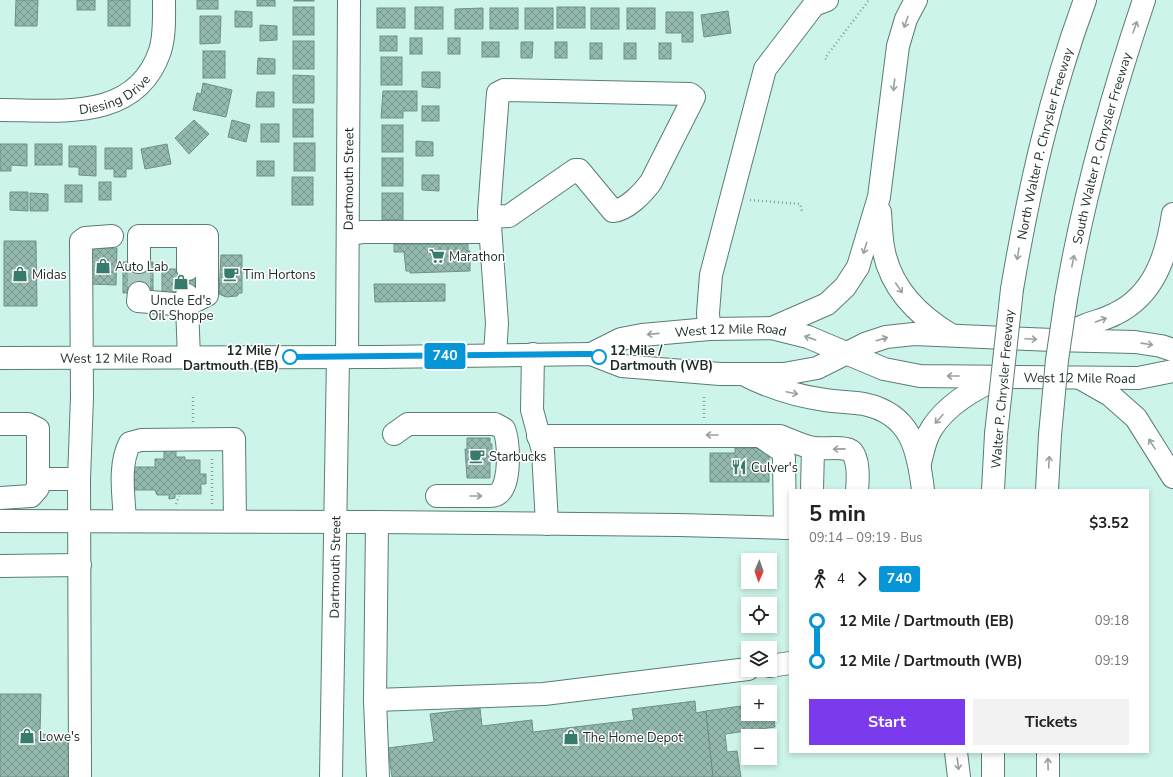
<!DOCTYPE html>
<html lang="en">
<head>
<meta charset="utf-8">
<style>
  :root { --surface:#fff; --page:#f2f2f2; --text:#222; --muted:#767676; --accent:#7c3aed }
  body { margin:0; font-family:"Nunito Sans",sans-serif; background:var(--page); color:var(--text); height:100vh; display:flex; flex-direction:column; font-size:15px; white-space:nowrap }
  * { box-sizing:border-box; margin:0 }
  p { font-size:13px; color:var(--muted) }
  .icon { flex:none; width:22px; height:22px; fill:none; stroke:currentColor; stroke-width:2; stroke-linecap:round; stroke-linejoin:round }
  .map { position:relative; flex:1; overflow:hidden }
  .sheet { position:absolute; left:789px; top:489px; width:360px; height:264px; display:flex; flex-direction:column; background:var(--surface); border-radius:0px; box-shadow:0 2px 6px #0003 }
  .sheet>* { flex:none }
  .badge { padding:0 8px; border-radius:3px; font-size:14px; line-height:26px }
  .needle { width:26px; rotate:182deg }
  .buttons { position:absolute; left:741px; top:553px; display:grid; gap:8px }
  .buttons a { display:grid; place-items:center; width:36px; height:36px; border-radius:0px; background:var(--surface); box-shadow:0 2px 6px #0003; font-size:20px }
  .map>.badge { position:absolute; translate:-50% -50%; box-shadow:0 0 0 2px #fff }
  .legs { display:flex; align-items:center; gap:6px; height:44px; padding:0 20px; font-size:13px }
  .legs p { margin-inline-start:auto }
  .headline { display:flex; align-items:center; justify-content:space-between; height:68px; padding:0 20px }
  h1 { font-size:22px; font-weight:700; line-height:30px }
  .primary-button { display:flex; gap:8px; margin-top:auto; padding:8px 20px }
  .primary-button a { flex:1; height:46px; border-radius:0px; background:var(--accent); color:#fff; font-size:16px; font-weight:700; line-height:46px; text-align:center }
  .primary-button a+a { background:var(--page); color:var(--text) }
  ul { padding:0 20px; list-style:none }
  li { display:flex; align-items:center; gap:14px; height:40px; font-size:15px }
  li i { display:grid; place-items:center; width:6px; height:100%; margin:0 5px; background:currentColor }
  li i::after { content:''; width:10px; height:10px; margin:-5px; border:3px solid; border-radius:50%; background:var(--surface) }
  li p { margin-inline-start:auto }
  li:first-child i { background:linear-gradient(#0000 50%,currentColor 0) }
  li:last-child i { background:linear-gradient(currentColor 50%,#0000 0) }
  .map>svg:first-child { display:block }
</style>
</head>
<body>
<div class="map">
<svg width="1173" height="777" viewBox="0 0 1173 777">
  <defs>
    <pattern id="building-cross-hatch" width="8" height="8" patternUnits="userSpaceOnUse"><rect width="8" height="8" fill="#93b8ae"/><path d="M0 0l8 8M0 8l8-8" fill="none" stroke="#77968e"/></pattern>
  </defs>
  <rect width="100%" height="100%" fill="#cdf4ea"/>
  <g fill="url(#building-cross-hatch)" stroke="#6e9189">
    <polygon points="16,0 38,0 37,26 15,26"/>
    <rect x="77" y="0" width="18" height="10"/>
    <rect x="108" y="0" width="22" height="26"/>
    <rect x="197" y="0" width="21" height="9"/>
    <rect x="257" y="0" width="18" height="6"/>
    <rect x="294" y="0" width="20" height="1"/>
    <rect x="293" y="7" width="21" height="28"/>
    <rect x="415" y="7" width="28" height="22"/>
    <rect x="557" y="7" width="28" height="21"/>
    <rect x="377" y="8" width="28" height="20"/>
    <polygon points="483,8 483,29 455,29 455,9"/>
    <rect x="490" y="8" width="28" height="21"/>
    <rect x="525" y="8" width="28" height="21"/>
    <rect x="591" y="8" width="28" height="21"/>
    <rect x="627" y="8" width="28" height="21"/>
    <polygon points="235,11 252,12 252,27 235,27"/>
    <polygon points="728,11 731,33 704,37 701,15"/>
    <polygon points="666,12 693,12 693,42 682,42 682,33 666,33"/>
    <polygon points="200,16 221,16 220,43 200,44"/>
    <polygon points="260,25 277,26 277,40 260,41"/>
    <rect x="380" y="36" width="17" height="15"/>
    <rect x="410" y="38" width="12" height="16"/>
    <rect x="448" y="38" width="12" height="16"/>
    <rect x="293" y="41" width="21" height="28"/>
    <rect x="482" y="42" width="17" height="15"/>
    <polygon points="521,42 533,42 532,58 521,58"/>
    <rect x="555" y="42" width="12" height="16"/>
    <rect x="590" y="43" width="12" height="16"/>
    <rect x="624" y="43" width="12" height="16"/>
    <rect x="659" y="43" width="12" height="16"/>
    <rect x="203" y="51" width="22" height="27"/>
    <rect x="381" y="57" width="21" height="28"/>
    <polygon points="258,58 275,59 275,74 257,74"/>
    <polygon points="422,72 440,72 440,88 422,87"/>
    <polygon points="293,75 314,76 314,103 293,103"/>
    <polygon points="203,83 232,90 226,117 193,110 197,93 201,94"/>
    <polygon points="383,91 417,91 417,111 403,111 403,118 381,118"/>
    <polygon points="257,92 274,92 274,107 256,107"/>
    <rect x="422" y="106" width="17" height="15"/>
    <rect x="293" y="109" width="20" height="28"/>
    <polygon points="194,120 209,134 189,154 175,138"/>
    <polygon points="232,120 250,125 246,142 228,137"/>
    <rect x="261" y="124" width="18" height="18"/>
    <rect x="382" y="125" width="21" height="27"/>
    <polygon points="416,141 433,142 433,156 416,156"/>
    <rect x="294" y="143" width="21" height="28"/>
    <polygon points="0,144 27,144 27,166 11,165 11,171 0,171"/>
    <rect x="35" y="144" width="27" height="21"/>
    <polygon points="167,144 171,164 145,169 141,149"/>
    <polygon points="69,146 96,146 96,176 79,175 79,167 69,167"/>
    <polygon points="105,148 132,148 132,169 126,169 126,177 114,177 114,169 105,169"/>
    <rect x="382" y="158" width="21" height="28"/>
    <rect x="257" y="161" width="17" height="15"/>
    <polygon points="422,175 439,175 439,191 422,190"/>
    <rect x="292" y="177" width="21" height="28"/>
    <rect x="99" y="182" width="12" height="18"/>
    <rect x="65" y="185" width="17" height="17"/>
    <polygon points="10,192 28,192 28,211 10,210"/>
    <polygon points="30,193 48,194 48,211 30,211"/>
    <rect x="382" y="193" width="21" height="27"/>
    <polygon points="4,241 36,241 37,306 4,306"/>
    <polygon points="394,244 468,244 468,251 470,251 470,271 410,273 410,271 406,271 404,252 394,252"/>
    <polygon points="89,248 117,248 116,285 89,284"/>
    <polygon points="221,255 242,255 242,293 239,293 237,296 226,297 219,294"/>
    <polygon points="123,262 153,262 153,292 123,293"/>
    <rect x="162" y="269" width="37" height="26"/>
    <polygon points="374,284 445,284 445,301 375,302"/>
    <polygon points="467,438 490,438 490,444 492,444 492,453 490,453 490,478 467,478 465,449 467,449"/>
    <polygon points="735,448 769,448 769,482 710,482 710,453 735,453"/>
    <polygon points="164,450 176,450 176,457 185,457 185,460 200,460 200,474 206,474 206,484 201,484 201,494 175,494 175,498 169,499 169,495 157,495 155,490 128,490 128,467 155,467 155,459 164,459"/>
    <polygon points="0,694 41,694 40,734 68,737 69,777 0,777"/>
    <polygon points="695,701 696,713 706,711 713,777 392,777 388,748 434,742 430,714 480,708 482,726 532,720 533,732 634,720 632,709"/>
    <polygon points="770,701 772,701 775,727 725,734 727,752 737,751 741,777 713,777 706,711 748,705 748,714 770,714"/>
  </g>
  <g fill="none" stroke-linecap="round" stroke-linejoin="round">
    <polyline stroke="#aaccc3" stroke-width="22" stroke-dasharray="22 11" stroke-linecap="butt" points="139,293 139,262"/>
    <defs>
      <g id="minor">
        <path id="s1" d="M0,110C60,110 136,122 160,51C165,35 164,17 164,0"/>
        <path d="M489,217L509,216L575,170H579L613,211C627,210 643,193 651,182L694,97L690,94L504,90L498,93L489,212L497,323L495,355"/>
        <polyline points="348,234 363,232 489,232"/>
        <polyline points="139,262 139,236 207,236 207,295 187,305 187,295"/>
        <polyline points="188,269 188,236"/>
        <polyline points="139,293 138,301 187,305 189,358"/>
        <polyline points="709,329 708,313 711,275 765,69 814,5 827,0"/>
        <polyline points="533,354 532,410 543,451 547,524"/>
        <path id="s2" d="M347,357L349,0"/>
        <polyline points="0,424 28,424 38,429 38,479 79,479"/>
        <path d="M394,434L408,424H495L504,429C509,442 511,483 499,493C497,495 493,496 490,496H437"/>
        <path d="M538,436H780C791,440 804,447 815,448C825,449 836,447 846,449C860,451 858,480 857,490"/>
        <polyline points="760,436 782,451 784,458 785,528"/>
        <polyline points="812,490 813,448"/>
        <polyline points="0,498 31,496 38,488 38,479"/>
        <polyline points="0,521 377,522 679,525 790,528"/>
        <path d="M125,521C124,497 118,465 130,443L141,440L234,439L235,521"/>
        <polyline points="377,522 375,700 378,777"/>
        <polyline points="0,566 80,565"/>
        <polyline points="770,666 790,663"/>
        <polyline points="375,700 544,694 748,669"/>
        <polyline points="80,777 79,479 82,397 81,241 85,238 112,236"/>
        <path id="s3" d="M331,777L338,357"/>
      </g>
      <g id="major">
        <path id="s4" d="M591,354L621,339L642,335L709,329L772,328L808,337L884,369L920,376L1138,378L1173,371"/>
        <path id="s5" d="M0,358L379,357L591,354L622,366L720,374H784L817,368L865,344L886,337L914,334L1053,340L1135,342L1161,346L1173,350"/>
      </g>
      <g id="highway">
        <path d="M880,212C881,225 881,239 884,252C892,290 919,316 951,335"/>
        <path id="s6" d="M1012,289C1029,189 1050,95 1085,0"/>
        <path id="s7" d="M1066,299C1083,198 1111,98 1144,0"/>
        <polyline points="772,328 827,304 845,287 858,267 879,197 898,46 906,19 916,0"/>
        <path d="M1053,340C1064,335 1075,329 1086,325C1096,321 1106,319 1115,314C1155,295 1167,254 1173,214"/>
        <path d="M743,374C768,387 796,396 825,400C838,402 851,402 864,404C911,414 918,449 923,490"/>
        <polyline points="1080,378 1110,395 1136,418 1173,477"/>
        <path d="M920,463C923,451 925,438 932,428C948,403 979,386 1006,375"/>
        <polyline points="993,490 996,434"/>
        <polyline points="1047,490 1050,435"/>
        <polyline points="956,752 959,777"/>
        <polyline points="993,752 993,777"/>
        <polyline points="1048,752 1048,777"/>
      </g>
    </defs>
    <use href="#minor" stroke="#5a7d74" stroke-width="24"/>
    <use href="#major" stroke="#5a7d74" stroke-width="24"/>
    <use href="#highway" stroke="#5a7d74" stroke-width="24"/>
    <g stroke="#84a199" stroke-width="2.5" stroke-dasharray="1 3" stroke-linecap="butt">
      <polyline points="826,59 825,58 869,0"/>
      <polyline points="750,200 800,204 802,211"/>
      <polyline points="193,397 193,423"/>
      <polyline points="704,418 704,396"/>
      <polyline points="176,504 179,496"/>
      <polyline points="212,504 212,457"/>
    </g>
    <use href="#minor" stroke="#fff" stroke-width="22"/>
    <use href="#major" stroke="#fff" stroke-width="22"/>
    <use href="#highway" stroke="#fff" stroke-width="22"/>
    <defs>
      <g id="highway-bridge">
        <polyline points="996,434 1012,289"/>
        <polyline points="1050,435 1057,360 1066,299"/>
      </g>
    </defs>
    <use href="#highway-bridge" stroke="#5a7d74" stroke-width="24" stroke-linecap="butt"/>
    <use href="#highway-bridge" stroke="#fff" stroke-width="22"/>
  </g>
  <defs><path id="oneway-shaft" d="M-6 0H5M1.5-3L5.5 0L1.5 3" fill="none" stroke-width="1.6" stroke-linecap="round" stroke-linejoin="round"/></defs>
  <g stroke="#99a09e">
    <use href="#oneway-shaft" transform="translate(906 22) rotate(109)"/>
    <use href="#oneway-shaft" transform="translate(1135 27) rotate(-71)"/>
    <use href="#oneway-shaft" transform="translate(894 85) rotate(97)"/>
    <use href="#oneway-shaft" transform="translate(865 248) rotate(107)"/>
    <use href="#oneway-shaft" transform="translate(1018 254) rotate(100)"/>
    <use href="#oneway-shaft" transform="translate(1073 261) rotate(-79)"/>
    <use href="#oneway-shaft" transform="translate(899 288) rotate(56)"/>
    <use href="#oneway-shaft" transform="translate(1101 320) rotate(-19)"/>
    <use href="#oneway-shaft" transform="translate(653 334) rotate(174)"/>
    <use href="#oneway-shaft" transform="translate(810 338) rotate(-161)"/>
    <use href="#oneway-shaft" transform="translate(882 339) rotate(-16)"/>
    <use href="#oneway-shaft" transform="translate(1031 339) rotate(3)"/>
    <use href="#oneway-shaft" transform="translate(1147 344) rotate(8)"/>
    <use href="#oneway-shaft" transform="translate(953 376) rotate(180)"/>
    <use href="#oneway-shaft" transform="translate(792 393) rotate(12)"/>
    <use href="#oneway-shaft" transform="translate(939 419) rotate(132)"/>
    <use href="#oneway-shaft" transform="translate(712 435) rotate(-180)"/>
    <use href="#oneway-shaft" transform="translate(1152 444) rotate(-122)"/>
    <use href="#oneway-shaft" transform="translate(839 449) rotate(179)"/>
    <use href="#oneway-shaft" transform="translate(1049 462) rotate(-87)"/>
    <use href="#oneway-shaft" transform="translate(476 496)"/>
    <use href="#oneway-shaft" transform="translate(958 764) rotate(83)"/>
    <use href="#oneway-shaft" transform="translate(1048 764) rotate(-91)"/>
  </g>
  <g fill="none" stroke-linecap="round" stroke-linejoin="round">
    <defs>
      <polyline id="line-1" points="290,357 583,354 591,354 599,357"/>
    </defs>
    <use href="#line-1" stroke="#fff" stroke-width="9"/>
    <use href="#line-1" stroke="#0696d7" stroke-width="6"/>
  </g>
  <defs>
    <symbol id="supermarket-bare" viewBox="-9 -9 18 18"><path d="M-6-5.5h2.5l.6 2H6L4.5 2H-2.5L-4.4-4H-6ZM-1.5 3.2a1.3 1.3 0 1 0 .1 0ZM3 3.2a1.3 1.3 0 1 0 .1 0Z" fill="#387b6d" stroke="#fff" stroke-width="2.5" paint-order="stroke"/></symbol>
    <symbol id="shop-bare" viewBox="-9 -9 18 18"><path d="M-5-2.5h2.3a2.7 3.5 0 0 1 5.4 0H5L5.5 6h-11ZM-1.5-2.5h3a1.5 2.3 0 0 0-3 0Z" fill="#387b6d" stroke="#fff" stroke-width="2.5" paint-order="stroke"/></symbol>
    <symbol id="cafe-bare" viewBox="-9 -9 18 18"><path d="M-5.5-4.5H6V0H3Q3 3.5 0 3.5H-2.5Q-5.5 3.5-5.5 0ZM3-3.2v2h1.7v-2ZM-6 4.5H4V6H-6Z" fill="#387b6d" stroke="#fff" stroke-width="2.5" paint-order="stroke"/></symbol>
    <symbol id="restaurant-bare" viewBox="-9 -9 18 18"><path d="M-5-6h1v4h1v-4h1v4h1v-4h1v5L-1.5 .5V6h-2V.5L-5-1ZM5-6V6H3V1.5H1.5Q1.5-4 5-6Z" fill="#387b6d" stroke="#fff" stroke-width="2.5" paint-order="stroke"/></symbol>
  </defs>
  <g fill-rule="evenodd">
    <use href="#supermarket-bare" x="426" y="245" width="22" height="22"/>
    <use href="#shop-bare" x="92" y="255" width="22" height="22"/>
    <use href="#shop-bare" x="9" y="263" width="22" height="22"/>
    <use href="#cafe-bare" x="220" y="263" width="22" height="22"/>
    <use href="#shop-bare" x="170" y="271" width="22" height="22"/>
    <use href="#cafe-bare" x="466" y="445" width="22" height="22"/>
    <use href="#restaurant-bare" x="728" y="456" width="22" height="22"/>
    <use href="#shop-bare" x="16" y="725" width="22" height="22"/>
    <use href="#shop-bare" x="560" y="726" width="22" height="22"/>
  </g>
  <g fill="#fff" stroke="#0696d7" stroke-width="2">
    <circle cx="290" cy="357" r="7"/>
    <circle cx="599" cy="357" r="7"/>
  </g>
  <g text-anchor="middle" stroke-width="3" stroke-linejoin="round" paint-order="stroke">
    <g font-size="13" fill="#1c2b27" stroke="#fff">
      <text dy="5" stroke="none"><textPath href="#s1" startOffset="118">Diesing Drive</textPath></text>
      <text dy="5" stroke="none"><textPath href="#s6" startOffset="149">North Walter P. Chrysler Freeway</textPath></text>
      <text dy="5" stroke="none"><textPath href="#s7" startOffset="155">South Walter P. Chrysler Freeway</textPath></text>
      <text dy="5" stroke="none"><textPath href="#s2" startOffset="178">Dartmouth Street</textPath></text>
      <text dy="5" stroke="none"><textPath href="#s4" startOffset="144">West 12 Mile Road</textPath></text>
      <text dy="5" stroke="none"><textPath href="#s5" startOffset="116">West 12 Mile Road</textPath></text>
      <text dy="5" stroke="none"><textPath href="#s4" startOffset="501">West 12 Mile Road</textPath></text>
      <text transform="translate(1002 389) rotate(-85)" y="5">Walter P. Chrysler Freeway</text>
      <text dy="5" stroke="none"><textPath href="#s3" startOffset="210">Dartmouth Street</textPath></text>
    </g>
    <g font-size="13" fill="#1c2b27" stroke="#fff" text-anchor="start">
      <text x="449" y="261">Marathon</text>
      <text x="115" y="271">Auto Lab</text>
      <text x="32" y="279">Midas</text>
      <text x="243" y="279">Tim Hortons</text>
      <text x="181" y="305" text-anchor="middle">Uncle Ed's<tspan x="181" dy="15">Oil Shoppe</tspan></text>
      <text x="489" y="461">Starbucks</text>
      <text x="751" y="472">Culver's</text>
      <text x="39" y="741">Lowe's</text>
      <text x="583" y="742">The Home Depot</text>
    </g>
    <g font-size="13" font-weight="bold" fill="#1c2b27" stroke="#fff" text-anchor="end">
      <text x="279" y="355">12 Mile /<tspan x="279" dy="15">Dartmouth (EB)</tspan></text>
      <text x="610" y="355" text-anchor="start">12 Mile /<tspan x="610" dy="15">Dartmouth (WB)</tspan></text>
    </g>
  </g>
</svg>
<div class="buttons">
<a><svg class="needle" viewBox="-14 -14 28 28"><path d="M0-13l5 13h-10z" fill="#e53935"/><path d="M0 13l5-13h-10z" fill="#767676"/></svg></a>
<a><svg class="icon" aria-label="locate" viewBox="0 0 24 24"><circle cx="12" cy="12" r="6"/><path d="M12 2v4M12 18v4M2 12h4M18 12h4"/></svg></a>
<a><svg class="icon" aria-label="layers" viewBox="0 0 24 24"><path d="M12 4l9 5-9 5-9-5zM3 14l9 5 9-5"/></svg></a>
<a>+</a>
<a>−</a>
</div>
<b class="badge" style="left:445px;top:356px;background:#0696d7;color:#fff">740</b>
<section class="sheet">
<div class="headline"><div><h1>5 min</h1><p>09:14 – 09:19 · Bus</p></div><b>$3.52</b></div>
<div class="legs"><svg class="icon" aria-label="walk" viewBox="0 0 24 24"><circle cx="13" cy="4" r="2"/><path d="M13 8l-2 6 4 7M11 14l-3 7M7 12l3-4h3l4 4"/></svg>4<svg class="icon" aria-label="forward" viewBox="0 0 24 24"><path d="M9 5l7 7-7 7"/></svg><b class="badge" style="background:#0696d7;color:#fff">740</b></div>
<ul>
<li><i style="color:#0696d7"></i><b>12 Mile / Dartmouth (EB)</b><p>09:18</p></li>
<li><i style="color:#0696d7"></i><b>12 Mile / Dartmouth (WB)</b><p>09:19</p></li>
</ul>
<div class="primary-button"><a>Start</a><a>Tickets</a></div>
</section>
</div>
</body>
</html>
